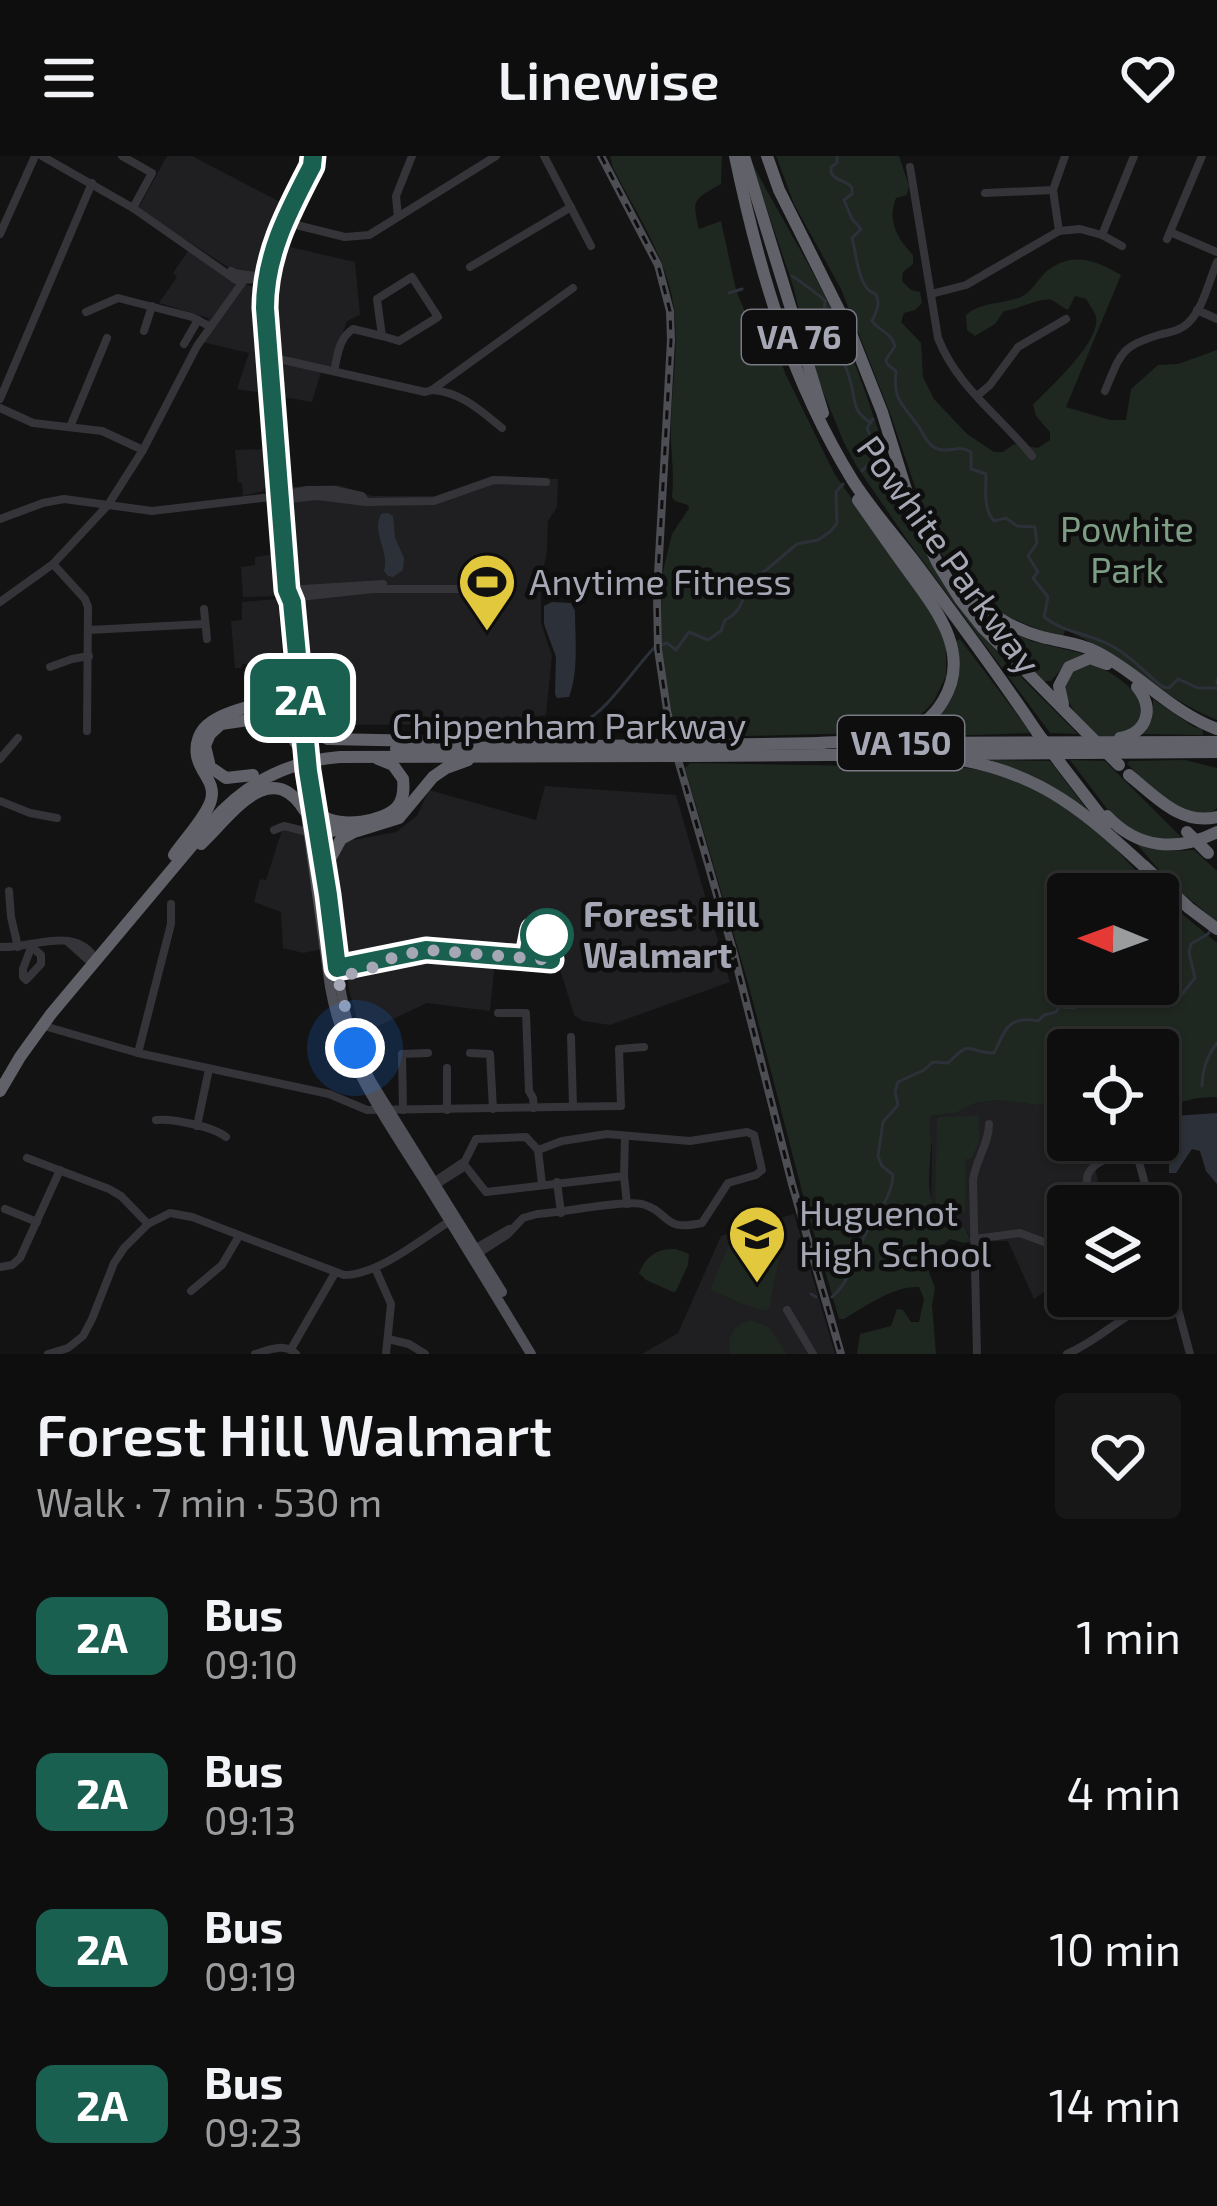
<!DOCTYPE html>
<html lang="en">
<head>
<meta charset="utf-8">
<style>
  :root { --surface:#0e0e0f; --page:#171718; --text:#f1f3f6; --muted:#9b9c9e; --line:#2e2e2f }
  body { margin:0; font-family:"Exo 2",sans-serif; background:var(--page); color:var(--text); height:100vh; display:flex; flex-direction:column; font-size:45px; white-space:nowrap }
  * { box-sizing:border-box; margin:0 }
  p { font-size:39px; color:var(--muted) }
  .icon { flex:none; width:66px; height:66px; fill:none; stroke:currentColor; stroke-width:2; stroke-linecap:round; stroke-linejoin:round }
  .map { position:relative; height:1198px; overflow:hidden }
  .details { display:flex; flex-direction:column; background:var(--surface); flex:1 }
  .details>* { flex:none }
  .badge { padding:0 24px; border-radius:18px; font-size:42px; line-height:78px }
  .needle { width:78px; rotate:271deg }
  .fabs { position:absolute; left:1047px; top:717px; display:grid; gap:24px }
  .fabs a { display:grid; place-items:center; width:132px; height:132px; border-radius:12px; background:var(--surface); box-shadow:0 3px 9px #0004,0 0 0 3px var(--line); font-size:60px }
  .you { position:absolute; width:60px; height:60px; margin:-30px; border:9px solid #fff; border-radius:50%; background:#1a73e8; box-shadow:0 0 0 18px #1a73e833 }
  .map>.badge { position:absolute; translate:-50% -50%; box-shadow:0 0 0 6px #fff }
  .round { display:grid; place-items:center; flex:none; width:126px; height:126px; border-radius:12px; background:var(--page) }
  .head { display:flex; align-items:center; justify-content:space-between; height:204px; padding:0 36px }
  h1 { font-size:57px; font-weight:600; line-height:90px }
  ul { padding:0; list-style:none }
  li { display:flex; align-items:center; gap:36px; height:156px; padding:0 36px }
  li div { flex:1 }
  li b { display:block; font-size:45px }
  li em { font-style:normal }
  li .badge { min-width:132px; font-weight:700; text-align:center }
  header { display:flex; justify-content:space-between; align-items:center; height:156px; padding:0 36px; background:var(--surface); font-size:54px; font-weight:600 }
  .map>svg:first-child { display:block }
</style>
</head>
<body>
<header><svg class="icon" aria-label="menu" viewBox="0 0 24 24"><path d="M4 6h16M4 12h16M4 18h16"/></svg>Linewise<svg class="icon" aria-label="heart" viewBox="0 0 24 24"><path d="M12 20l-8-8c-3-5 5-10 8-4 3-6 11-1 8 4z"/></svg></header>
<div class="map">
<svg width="1217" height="1198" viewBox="0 0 1217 1198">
  <rect width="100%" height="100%" fill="#131314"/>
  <g fill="#1f1f21">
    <polygon points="167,0 192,0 284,48 260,112 256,116 234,115 138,53"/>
    <polygon points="281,89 355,106 360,159 347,165 330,212 280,200 276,193 273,139"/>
    <polygon points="188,95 235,125 260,133 263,237 237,233 249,197 202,186 209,162 159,147 177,121 173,117"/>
    <polygon points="277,205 321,216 312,246 278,240"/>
    <polygon points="266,293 266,296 270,296 270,310 265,311 266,328 263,335 243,340 242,327 238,326 235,294"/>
    <polygon points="491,320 558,323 557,351 548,365 547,394 541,427 541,467 552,500 546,559 505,568 316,569 309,563 290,331 338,329 372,340 435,340"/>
    <polygon points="275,398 278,440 243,441 241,411 255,409 255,401"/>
    <polygon points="278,443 282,498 271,499 271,506 242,508 241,512 235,512 231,465 242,464 242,446"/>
    <polygon points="545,630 676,639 730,826 610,869 583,865 574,859 560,813 495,806 490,855 427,847 361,878 349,834 333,705 339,691 348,685 396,676 417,660 429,634 536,664"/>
    <polygon points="283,671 304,677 323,793 303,797 283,792 281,756 254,746 260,723 266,724"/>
    <polygon points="996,944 1036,949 1049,947 1068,955 1068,984 1085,984 1091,992 1103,1050 1068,1050 1068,1119 1034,1143 1008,1085 970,1086 968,1077 955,1061 938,1058 931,1046 932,989 927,972 931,960 956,957 973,948"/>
    <polygon points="794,1058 835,1198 642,1198 678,1177 721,1080"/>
  </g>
  <g fill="#1f2721" fill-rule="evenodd">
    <path d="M610,0H722L721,28C695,43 691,42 699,73L721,65L736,134L746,158L760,153L786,219L834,317L924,446L937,466L946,489V520L934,545L925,555L895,576L676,582L662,500V419L672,378L689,352L688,349L675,345L672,341C674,322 672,305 671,286C669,234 684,180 669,129C658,89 632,49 613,12Z"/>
    <path d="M776,0H899L909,30L907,39L896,42C887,66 897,82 913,99V108L903,116L902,125L911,134L920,136L922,147L915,154L904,157L901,166L921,187L923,221L934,243L967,278L994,296H1003L1014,288L1038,292L1050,284V276L1036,260L1033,249C1049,232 1101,186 1096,161C1095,156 1089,148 1086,143L1075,140L1068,154C1061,151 1057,146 1051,144C1042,141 1016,154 1004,155L995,168L975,180L967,174L966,159C983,145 1001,149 1021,141C1033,135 1038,122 1048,114C1074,95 1097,105 1121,119L1066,251L1110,264H1126L1131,233L1158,209L1178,208L1217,194V564C1162,542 1120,497 1065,474L1062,483L1006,460L954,418L933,384L890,257L841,133L794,48Z"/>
    <path d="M750,3C784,68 825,131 851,198C883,277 900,364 949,435C984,488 1033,532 1078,578L1050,577L908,385L857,311L844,287L813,211L793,130Z"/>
    <polygon points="989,463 1031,485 1084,498 1065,509 1051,525 1044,525 1007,491 988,467"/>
    <polygon points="960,483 1031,577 915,581 913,578 934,565 956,485"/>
    <path d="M1092,508C1112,515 1160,545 1135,571C1127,579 1110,583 1099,587C1082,565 1034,516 1092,508Z"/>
    <polygon points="1153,543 1194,571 1202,573 1203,579 1142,578 1152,564"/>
    <polygon points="992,604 1050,605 1089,656 992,607"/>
    <polygon points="1070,604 1105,605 1184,684 1151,682 1117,666"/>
    <path d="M1185,604L1217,612V652C1189,677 1147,625 1127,608L1129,605Z"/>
    <path d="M690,607L861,610L927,607L980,614L1006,621L1025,628L1073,656L1108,685L1158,738L1217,787V941L1197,942L1170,949L1168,942L1158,943V894H1068V955L1049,947L1037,949L996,944L973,948L956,957L931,960C927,973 932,978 931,991C930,1012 926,1035 935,1054L937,964L939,961L979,960V987L971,1003H965V1056L937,1057C953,1063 966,1065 970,1086L964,1087L950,1083L944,1088L928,1092L926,1108L935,1132L932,1149L936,1198H857L860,1178L891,1170L897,1153L903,1154L911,1166H919L924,1143L919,1131C893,1130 866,1150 844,1163H839L804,1043L748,827L685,612ZM1068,738H1158V828H1068Z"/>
    <polygon points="1137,688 1170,695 1194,694 1217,715 1217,766 1169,726"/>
    <polygon points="748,1082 781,1092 769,1153 766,1155 742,1148 710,1133 730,1086"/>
    <path d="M676,1093L689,1098L688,1109L676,1135L673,1136L646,1124L639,1117C646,1100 657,1092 676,1093Z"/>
    <path d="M751,1164L769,1171L787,1198H730C726,1181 734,1168 751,1164Z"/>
  </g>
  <g fill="#2c3139">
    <path d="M388,357L393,360L395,382L404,402L403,414L393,421L388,420L384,415C390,394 371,378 381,358Z"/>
    <path d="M552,446L571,447L575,455C575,483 579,515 569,541L557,542L555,538L556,501L544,468V450Z"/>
    <polygon points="1217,957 1217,1028 1206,1015 1200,995 1192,993 1176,1017 1169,1017 1169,964 1175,960"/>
  </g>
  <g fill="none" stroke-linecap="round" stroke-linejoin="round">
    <g stroke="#2c3139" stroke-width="3">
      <path d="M837,0V7L831,11V16C835,26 847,24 852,32V38L844,44L852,63L861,73L852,82C856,96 857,118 866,131C872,141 876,132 878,146C879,152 874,160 872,165C879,175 891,176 895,190L886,204L888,209L896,215C893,242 901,247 916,267C925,278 926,292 943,294C955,295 959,289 971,296V313L986,318C986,334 983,353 994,365L1006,362L1017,370L1035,371L1037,387L1028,400L1038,416L1033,422L1048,441L1044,461C1063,476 1086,477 1108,488C1129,498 1145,517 1163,531L1169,532L1178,523L1198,532H1217"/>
      <path d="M792,120C794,121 822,141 825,145L823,171C833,184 846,208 850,224C856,242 851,255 870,266"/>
      <polyline points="729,137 742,133"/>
      <path d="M862,315C882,294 877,297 867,272L873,263"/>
      <path d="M661,489L667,487L676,494L689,476L708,484L721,475L725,464C745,454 741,439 753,425L797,388L818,384L831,375L837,367L836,336L843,328"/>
      <polyline points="1217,524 1217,527"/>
      <path d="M584,565C605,558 638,507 656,490"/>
      <path d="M1202,930C1202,914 1207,900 1217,887"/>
      <polyline points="811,1138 816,1141"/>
      <path d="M832,1141C854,1122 854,1095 869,1072C879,1056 892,1039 893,1019L882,1010L878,1000L883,966L898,949L895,935L898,926L924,914L933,906L948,907C974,881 964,897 994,897C1005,875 1007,859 1038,865L1044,859L1056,856L1059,851L1074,852L1080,845L1094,843L1103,835H1137L1155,840L1165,835L1179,842L1195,822L1189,796L1191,788L1208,778L1212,772"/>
    </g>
    <g stroke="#343439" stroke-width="8">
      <polyline points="42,0 133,52 236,124 266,123"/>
      <polyline points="122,0 152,17 133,52"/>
      <polyline points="544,0 591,90"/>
      <path d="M910,11L938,182C957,231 1000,260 1032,300"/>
      <polyline points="985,37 1053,34"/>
      <polyline points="398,61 396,40 412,0"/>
      <polyline points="284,66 345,81 369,79 496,0"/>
      <polyline points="1059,75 1053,34 1065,0"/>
      <polyline points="1170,76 1217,96"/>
      <polyline points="0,78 35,0"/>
      <polyline points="1102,79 1134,0"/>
      <polyline points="1167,83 1202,0"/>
      <polyline points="470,111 571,51"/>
      <path d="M231,115C242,121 255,117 266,123"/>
      <polygon points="412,121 438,161 399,185 382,180 377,143"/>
      <polyline points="931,138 966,129 1059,75 1080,73 1102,79 1122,90"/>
      <polyline points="1197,154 1217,163"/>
      <polyline points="86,156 118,142 192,161 209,170"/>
      <polyline points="144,175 152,150"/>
      <polyline points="184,188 198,164"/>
      <polyline points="270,201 425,236 432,234 573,132"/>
      <path d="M334,215C338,199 338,183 353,173L382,180"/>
      <path d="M432,234C461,236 480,254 502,272"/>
      <path d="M1105,235C1121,197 1120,190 1162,178C1171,176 1181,174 1188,167C1203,153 1209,125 1217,106"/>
      <polyline points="977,240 990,229 1018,191 1066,163"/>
      <polyline points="0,243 92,27"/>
      <polyline points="0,252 33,267 102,275 143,294"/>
      <polyline points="70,271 107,182"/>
      <polyline points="281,341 289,343 317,340 366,346 434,345 494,324 546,326"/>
      <polyline points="0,363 43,347 64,343 152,355 279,340 307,334 334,334 362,340 366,346"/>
      <polyline points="53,408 85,443 88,451 87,575"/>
      <polyline points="287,434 383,428"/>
      <polyline points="291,442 372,433 486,433"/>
      <polyline points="0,446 53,408 108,349 143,294 197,190 247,120"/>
      <polyline points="204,453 207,483"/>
      <polyline points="89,474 204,468"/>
      <polyline points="50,511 72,503 89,500"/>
      <polyline points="0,603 18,582"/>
      <polyline points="0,645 30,657 57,662"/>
      <polyline points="274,674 284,670 308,676"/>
      <polyline points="9,735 11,761 18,791"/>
      <polyline points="67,785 87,803 96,804"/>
      <polyline points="32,789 23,813 23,821 26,824 41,808 41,799 33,792"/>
      <path d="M0,791C32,793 76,768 96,804"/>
      <polyline points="337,812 381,801 443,794 561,804"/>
      <polyline points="339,822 384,808 392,802"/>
      <polyline points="498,857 526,857 529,935 533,942 534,952"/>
      <polyline points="44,870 138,897 329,938 367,954 621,950 619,893 644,891"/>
      <polyline points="571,881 573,950"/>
      <polyline points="138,897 171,768 171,748"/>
      <polyline points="470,897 490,898 493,953"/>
      <polyline points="447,912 447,954"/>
      <polyline points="403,954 402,898 428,897"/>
      <path d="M156,964C172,962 214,971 226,981"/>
      <polyline points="197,970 209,913"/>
      <polyline points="625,981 624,1020 627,1048"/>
      <polyline points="1133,984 1151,1050"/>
      <polyline points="538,994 542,1028"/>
      <polyline points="27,1002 109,1033 121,1040 148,1068"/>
      <polyline points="463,1007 486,1036 624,1020"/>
      <polyline points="435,1025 462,1007"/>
      <path d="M435,1026L439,1027L461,1013L476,983L526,981L538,994L562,985L607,978L690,985L747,976L754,979L762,1014L756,1019L728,1027L702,1067C661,1076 671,1056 642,1048C623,1044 561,1057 537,1058L523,1062L507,1079L479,1097"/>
      <polyline points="557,1026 561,1057"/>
      <path d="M1093,1050C1091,1041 1084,1027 1088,1018C1095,1003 1121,998 1136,994"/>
      <polyline points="5,1053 37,1066"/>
      <polyline points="1158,1078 1190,1198"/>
      <polyline points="974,1083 1020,1077 1068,1095"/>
      <polyline points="476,1092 509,1073"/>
      <polyline points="0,1111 12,1109 20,1102 60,1014"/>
      <polyline points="375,1112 391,1148 386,1198"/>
      <polyline points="191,1135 222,1109 239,1080"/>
      <polyline points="787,1154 813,1198"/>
      <polyline points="388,1183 409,1188 425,1198"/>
      <polyline points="291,1193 335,1117"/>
      <path d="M48,1198L68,1192L83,1180L92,1163L114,1107L124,1092L148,1068L170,1057L192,1061L344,1119C378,1119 420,1084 450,1065"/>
      <path d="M255,1198C269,1194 285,1186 296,1198"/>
      <path d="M977,1198L973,1025C975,1004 989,989 989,968"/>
      <path d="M1067,1198C1109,1180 1125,1150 1175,1143"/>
    </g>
    <g stroke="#505158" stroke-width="10">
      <polyline points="285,443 294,550"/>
      <path d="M305,588L292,446L287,434L284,402L265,139C267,90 293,39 320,0"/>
      <path d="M299,608L330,831C343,907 388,966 428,1030C463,1086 497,1142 531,1198"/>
      <path d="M312,648C316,680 324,711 328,743C337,807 340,870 372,927L502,1136"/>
    </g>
    <g stroke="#61616a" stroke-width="12">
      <path d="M735,0C759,115 791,225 853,325C871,353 894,379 914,405C956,461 998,518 1037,576"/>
      <polyline points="744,0 823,257"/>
      <polyline points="767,0 779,34 852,180 882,256 912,353 937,406 960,443 983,472 1084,574"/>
      <path d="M956,425C979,451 1008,472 1042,481C1061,486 1080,487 1097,496C1140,518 1171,556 1217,573"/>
      <polyline points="304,542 309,570 315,577 328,583 427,585"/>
      <polyline points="1063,548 1059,530 1069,511 1090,502 1107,508"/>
      <path d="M1120,582C1147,577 1155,553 1137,531"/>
      <path d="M817,587C844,585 874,587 900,579C918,573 933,562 943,545C973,496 934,451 906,412C890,390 874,367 858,344"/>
      <polyline points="885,587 1217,586"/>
      <polyline points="692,589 823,587"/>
      <polyline points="396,593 659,589"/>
      <polyline points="695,600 1217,596"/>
      <path d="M962,604C1045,619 1089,660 1148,714"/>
      <polyline points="1060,607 1107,668"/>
      <polyline points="253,619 226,622 210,611 205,590 210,578 221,568 263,562 284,569 298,590"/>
      <path d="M1129,619C1155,640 1181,670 1217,661"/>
      <path d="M311,645C315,652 316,655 323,660C339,672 384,666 397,651C404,643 404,633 403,623L393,609L378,603"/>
      <path d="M1107,660C1138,693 1177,696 1217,676"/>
      <polyline points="316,677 351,672"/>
      <path d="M201,688C231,660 270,599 305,655"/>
      <path d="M174,699C184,684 207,660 211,644C216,626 200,617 197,600C195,588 199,574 210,567C227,553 278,543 300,541"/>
      <polyline points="1144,710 1189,752 1217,773"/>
      <polyline points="328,739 329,705 341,683 354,676 399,662 433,621 446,612 468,604"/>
      <path d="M0,935L20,901L51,858L211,667C245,627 288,605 340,601L662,600"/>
    </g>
    <defs>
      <polyline id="rail" points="601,0 658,109 670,155 671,184 657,437 658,493 667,554 677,600 734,798 792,1028 841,1198"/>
    </defs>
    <use href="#rail" stroke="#4d4e54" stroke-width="8"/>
    <use href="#rail" stroke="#0e0e0f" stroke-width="3" stroke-dasharray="9" stroke-linecap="butt"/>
    <g stroke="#505158" stroke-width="10">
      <polyline points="305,588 308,615"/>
      <polyline points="298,590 299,608"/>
    </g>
    <g stroke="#61616a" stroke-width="12">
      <polyline points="1084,574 1119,609"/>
      <polyline points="1037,576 1060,607"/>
      <polyline points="659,589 692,589"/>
      <polyline points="662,600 695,600"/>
      <polyline points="1187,676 1208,697"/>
    </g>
  </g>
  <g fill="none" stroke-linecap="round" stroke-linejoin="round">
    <defs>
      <path id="line" d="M313,0L312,10C288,56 265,99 265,152L287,434L292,446L308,615L328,739L337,812L426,794L551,804L545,772L533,774L529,794"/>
    </defs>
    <use href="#line" stroke="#fff" stroke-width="27"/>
    <use href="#line" stroke="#1a6051" stroke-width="18"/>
    <polyline stroke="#a5a7b4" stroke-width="12" stroke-dasharray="0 21.6" points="355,892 338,822 384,808 393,801 426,794 551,804 547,779"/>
  </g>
  <defs>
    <symbol id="stadium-pin" viewBox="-11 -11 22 30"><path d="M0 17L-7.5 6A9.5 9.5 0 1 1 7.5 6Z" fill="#e2c83d" stroke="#0e0e0f"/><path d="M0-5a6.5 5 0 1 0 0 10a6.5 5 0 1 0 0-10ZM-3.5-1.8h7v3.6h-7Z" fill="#111"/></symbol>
    <symbol id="school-pin" viewBox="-11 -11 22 30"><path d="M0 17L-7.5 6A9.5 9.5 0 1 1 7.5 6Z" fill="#e2c83d" stroke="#0e0e0f"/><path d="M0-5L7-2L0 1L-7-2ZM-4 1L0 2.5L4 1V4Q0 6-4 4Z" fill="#111"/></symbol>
  </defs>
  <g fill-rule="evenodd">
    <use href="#stadium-pin" x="454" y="393" width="66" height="90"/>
    <use href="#school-pin" x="724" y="1045" width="66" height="90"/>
  </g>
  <circle fill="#fff" stroke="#1a6051" stroke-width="6" cx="547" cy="779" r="24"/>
  <g text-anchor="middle" stroke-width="9" stroke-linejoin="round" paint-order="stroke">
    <g fill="#0e0e0f" stroke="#787982" stroke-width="3">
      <rect x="742" y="154" width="114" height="54" rx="9"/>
      <rect x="838" y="560" width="126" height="54" rx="9"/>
    </g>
    <g font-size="33" font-weight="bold" fill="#a5a7b4">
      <text x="799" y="193">VA 76</text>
      <text x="901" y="599">VA 150</text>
    </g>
    <g font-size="36" fill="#7e9d85" stroke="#0e0e0f">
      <text x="1127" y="386">Powhite<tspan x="1127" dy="41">Park</tspan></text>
    </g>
    <g font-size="36" fill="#a5a7b4" stroke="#0e0e0f">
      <text transform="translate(949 399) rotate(54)" y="13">Powhite Parkway</text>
      <text x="569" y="583">Chippenham Parkway</text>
    </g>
    <g font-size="36" fill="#a5a7b4" stroke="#0e0e0f" text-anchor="start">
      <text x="529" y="439">Anytime Fitness</text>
      <text x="799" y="1070">Huguenot<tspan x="799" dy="41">High School</tspan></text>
    </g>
    <g font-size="36" font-weight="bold" fill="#a5a7b4" stroke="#0e0e0f" text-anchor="start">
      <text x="583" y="771">Forest Hill<tspan x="583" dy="41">Walmart</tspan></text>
    </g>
  </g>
</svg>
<div class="fabs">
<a><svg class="needle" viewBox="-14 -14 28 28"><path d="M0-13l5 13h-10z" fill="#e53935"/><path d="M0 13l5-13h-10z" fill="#9b9c9e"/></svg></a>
<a><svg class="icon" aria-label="locate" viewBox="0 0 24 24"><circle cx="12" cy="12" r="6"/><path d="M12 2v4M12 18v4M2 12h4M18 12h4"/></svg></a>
<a><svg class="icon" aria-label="layers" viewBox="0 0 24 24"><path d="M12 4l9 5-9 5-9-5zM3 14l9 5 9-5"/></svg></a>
</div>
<div class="you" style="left:355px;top:892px"></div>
<b class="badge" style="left:300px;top:542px;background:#1a6051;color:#fff">2A</b>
</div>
<section class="details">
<div class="head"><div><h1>Forest Hill Walmart</h1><p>Walk · 7 min · 530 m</p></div><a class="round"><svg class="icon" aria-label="heart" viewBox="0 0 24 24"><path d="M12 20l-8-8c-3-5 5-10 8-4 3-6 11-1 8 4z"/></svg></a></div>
<ul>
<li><span class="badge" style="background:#1a6051;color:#fff">2A</span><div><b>Bus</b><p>09:10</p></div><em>1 min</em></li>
<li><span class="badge" style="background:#1a6051;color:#fff">2A</span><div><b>Bus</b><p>09:13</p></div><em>4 min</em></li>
<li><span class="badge" style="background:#1a6051;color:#fff">2A</span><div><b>Bus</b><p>09:19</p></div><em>10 min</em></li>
<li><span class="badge" style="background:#1a6051;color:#fff">2A</span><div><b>Bus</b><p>09:23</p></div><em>14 min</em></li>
</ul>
</section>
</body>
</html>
